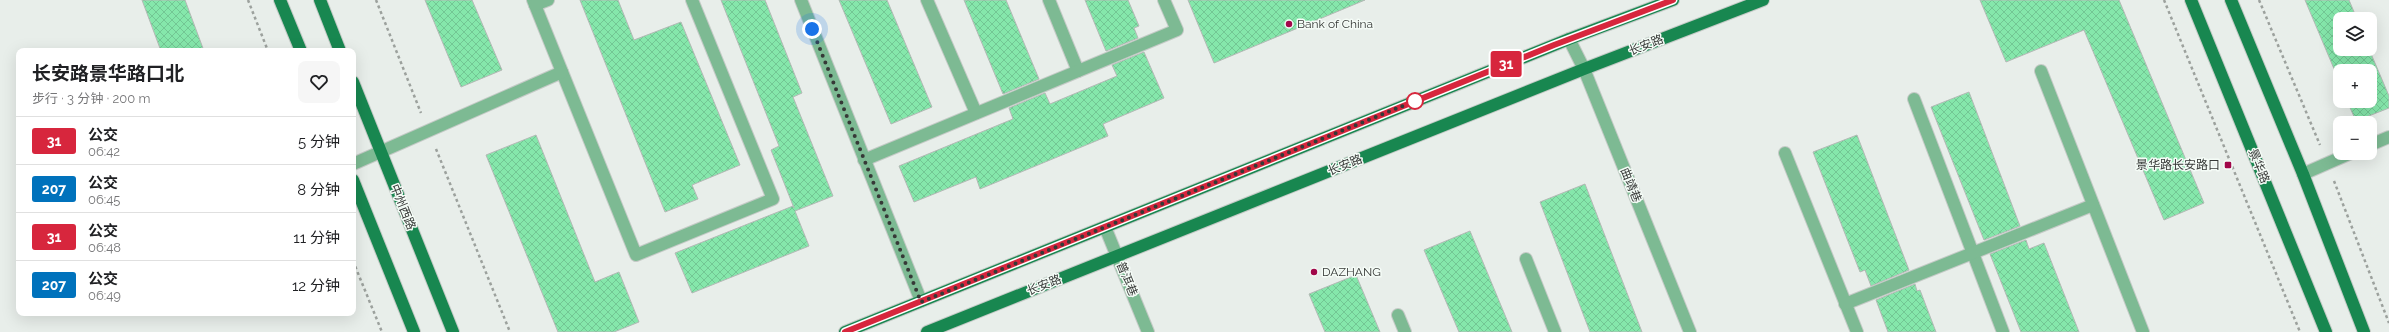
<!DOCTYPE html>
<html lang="zh">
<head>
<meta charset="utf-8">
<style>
  :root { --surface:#fff; --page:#f6f6f6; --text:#202124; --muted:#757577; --line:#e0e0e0 }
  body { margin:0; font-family:Raleway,"Noto Sans SC",sans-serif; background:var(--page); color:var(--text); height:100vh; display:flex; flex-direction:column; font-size:15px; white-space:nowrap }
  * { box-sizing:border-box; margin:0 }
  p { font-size:13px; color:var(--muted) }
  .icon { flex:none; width:22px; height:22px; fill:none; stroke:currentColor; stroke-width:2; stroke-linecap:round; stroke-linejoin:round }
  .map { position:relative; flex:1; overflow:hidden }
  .details { position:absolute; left:16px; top:48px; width:340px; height:268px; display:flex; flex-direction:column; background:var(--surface); border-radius:8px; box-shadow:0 4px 16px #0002 }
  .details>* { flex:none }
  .badge { padding:0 8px; border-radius:3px; font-size:14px; line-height:26px }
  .controls { position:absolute; left:2333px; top:12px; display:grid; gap:8px }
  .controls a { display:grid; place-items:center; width:44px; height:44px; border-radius:8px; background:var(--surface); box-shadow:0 4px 16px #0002; font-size:20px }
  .you { position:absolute; width:20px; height:20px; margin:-10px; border:3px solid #fff; border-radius:50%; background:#1a73e8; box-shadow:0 0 0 6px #1a73e833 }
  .map>.badge { position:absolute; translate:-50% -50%; box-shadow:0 0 0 2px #fff }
  .round { display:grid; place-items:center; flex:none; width:42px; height:42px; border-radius:8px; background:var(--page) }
  .headline { display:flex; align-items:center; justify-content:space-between; height:68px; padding:0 16px }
  h1 { font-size:19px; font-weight:700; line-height:30px }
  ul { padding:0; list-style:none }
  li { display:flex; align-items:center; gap:12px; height:48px; padding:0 16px; border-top:1px solid var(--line) }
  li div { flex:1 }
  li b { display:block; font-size:15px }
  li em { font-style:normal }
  li .badge { min-width:44px; font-weight:700; text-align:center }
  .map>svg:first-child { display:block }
</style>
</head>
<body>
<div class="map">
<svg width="2389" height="332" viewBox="0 0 2389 332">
  <defs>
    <pattern id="building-cross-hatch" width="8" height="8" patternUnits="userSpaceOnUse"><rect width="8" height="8" fill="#85e7ab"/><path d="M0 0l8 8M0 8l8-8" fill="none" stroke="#73c794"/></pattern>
  </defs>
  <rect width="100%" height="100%" fill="#e8eeea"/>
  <g fill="url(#building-cross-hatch)" stroke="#b3b9b5">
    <polygon points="142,0 185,0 204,51 161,51"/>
    <polygon points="425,0 472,0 502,70 461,87"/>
    <polygon points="580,0 618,0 634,40 681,22 740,165 692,185 698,199 665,212"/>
    <polygon points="721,0 765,0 802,93 793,97 833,196 795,211 809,246 692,293 675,253 793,206 794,208 771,150 779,146"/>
    <polygon points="839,0 887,0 932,107 891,124"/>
    <polygon points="964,0 1006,0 1039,79 1003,94"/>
    <polygon points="1085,0 1128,0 1139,26 1134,28 1138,38 1106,51"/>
    <polygon points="1188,0 1365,0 1214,63"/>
    <polygon points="1980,0 2119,0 2204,203 2164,220 2084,30 2006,62"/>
    <polygon points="2305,0 2349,0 2357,19 2340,19 2340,49 2369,49 2389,96 2389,108 2356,121 2347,101 2370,101 2370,71 2340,71 2340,83"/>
    <polygon points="1144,52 1164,98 1103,124 1108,136 980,189 976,177 914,202 899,166 1013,119 1009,108 1045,93 1050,104 1117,76 1112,65"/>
    <polygon points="1969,92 2020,226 1984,240 1931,107"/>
    <polygon points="536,135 595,282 619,272 639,322 614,332 558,332 486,155"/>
    <polygon points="1857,135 1909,270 1871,286 1865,270 1860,272 1813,152"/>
    <polygon points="1585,184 1642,332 1590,332 1540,202"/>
    <polygon points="1470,231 1512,332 1459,332 1424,250"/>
    <polygon points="2026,240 2029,249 2044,243 2079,332 2021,332 1990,254"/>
    <polygon points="1356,275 1380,332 1325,332 1309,294"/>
    <polygon points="1915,284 1917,291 1920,290 1936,332 1888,332 1876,300"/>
  </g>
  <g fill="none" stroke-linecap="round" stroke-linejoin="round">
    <defs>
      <g id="minor">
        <polyline points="533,0 636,255 773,199 692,0"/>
        <polyline points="801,0 921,301"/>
        <polyline points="927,0 976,113"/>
        <polyline points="1049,0 1078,71"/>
        <polyline points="535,5 548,0"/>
        <polyline points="1569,39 1584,69 1690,332"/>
        <polyline points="2041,71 2143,332"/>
        <polyline points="1914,99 2003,332"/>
        <polyline points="2370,145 2389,137"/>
        <polyline points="1785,153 1857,332"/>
        <polyline points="864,160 1177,30 1164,0"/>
        <polyline points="353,164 562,72"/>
        <polyline points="2303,174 2351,153"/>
        <polyline points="1105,227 1148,332"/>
        <polyline points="1526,259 1555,332"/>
        <polyline points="1845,304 2093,205"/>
        <polyline points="1398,315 1405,332"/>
      </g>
      <g id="major">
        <polyline points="280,0 301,51"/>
        <polyline points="320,0 340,51"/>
        <polyline points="2191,0 2326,332"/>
        <polyline points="2231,0 2303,174 2364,332"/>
        <polyline points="353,82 453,332"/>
        <polyline points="353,180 414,332"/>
        <polyline points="845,332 1569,39 1673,0"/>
        <polyline points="927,332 1584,69 1763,0"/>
      </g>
    </defs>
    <use href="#minor" stroke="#c4cac6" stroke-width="14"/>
    <use href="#major" stroke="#c4cac6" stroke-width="14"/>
    <g stroke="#9ca19d" stroke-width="2.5" stroke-dasharray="3 3" stroke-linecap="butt">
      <polyline points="248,0 268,51"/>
      <polyline points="376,0 421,113"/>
      <polyline points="2164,0 2300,332"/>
      <polyline points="2259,0 2320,145"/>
      <polyline points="436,149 510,332"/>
      <polyline points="2334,181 2389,323"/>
      <polyline points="353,261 382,332"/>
    </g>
    <use href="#minor" stroke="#7dba93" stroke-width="12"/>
    <use href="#major" stroke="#188750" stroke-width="12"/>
  </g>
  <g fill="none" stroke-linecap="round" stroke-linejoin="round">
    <defs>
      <polyline id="line" points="845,332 1554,45 1673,0"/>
    </defs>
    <use href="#line" stroke="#fff" stroke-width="9"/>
    <use href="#line" stroke="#d7263d" stroke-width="6"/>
    <polyline stroke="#363937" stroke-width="4" stroke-dasharray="0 7.2" points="812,29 921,302 1415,101"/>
  </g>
  <g fill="#a10749" stroke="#f5fcf7" stroke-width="1.5">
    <circle cx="1289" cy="24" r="4"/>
    <rect x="2224" y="161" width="8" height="8" rx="2"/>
    <circle cx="1314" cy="272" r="4"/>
  </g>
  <circle fill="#fff" stroke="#d7263d" stroke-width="2" cx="1415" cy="101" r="8"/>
  <g text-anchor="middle" stroke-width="3" stroke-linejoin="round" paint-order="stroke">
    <g font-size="12" fill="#363937" stroke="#f5fcf7" text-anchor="start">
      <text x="1297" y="28">Bank of China</text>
      <text x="2220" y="169" text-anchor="end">景华路长安路口</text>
      <text x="1322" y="276">DAZHANG</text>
    </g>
    <g font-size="12" fill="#363937" stroke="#f5fcf7">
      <text transform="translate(1646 45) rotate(-21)" y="4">长安路</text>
      <text transform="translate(1345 165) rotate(-22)" y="4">长安路</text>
      <text transform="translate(2259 166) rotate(68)" y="4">景华路</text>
      <text transform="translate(1631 185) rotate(68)" y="4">曲靖巷</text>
      <text transform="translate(403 207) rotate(68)" y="4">中州西路</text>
      <text transform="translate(1127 279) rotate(68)" y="4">普洱巷</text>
      <text transform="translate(1044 285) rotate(-21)" y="4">长安路</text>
    </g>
  </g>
</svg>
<div class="controls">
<a><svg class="icon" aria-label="layers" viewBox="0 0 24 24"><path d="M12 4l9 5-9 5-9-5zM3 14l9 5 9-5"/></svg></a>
<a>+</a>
<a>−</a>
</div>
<div class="you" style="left:812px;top:29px"></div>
<b class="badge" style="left:1506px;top:64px;background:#d7263d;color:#fff">31</b>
<section class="details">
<div class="headline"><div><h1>长安路景华路口北</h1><p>步行 · 3 分钟 · 200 m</p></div><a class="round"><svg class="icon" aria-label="heart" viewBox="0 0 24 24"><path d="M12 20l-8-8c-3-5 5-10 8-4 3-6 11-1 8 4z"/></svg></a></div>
<ul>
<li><span class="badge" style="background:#d7263d;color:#fff">31</span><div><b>公交</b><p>06:42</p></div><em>5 分钟</em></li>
<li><span class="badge" style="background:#0072bc;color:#fff">207</span><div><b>公交</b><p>06:45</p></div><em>8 分钟</em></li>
<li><span class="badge" style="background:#d7263d;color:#fff">31</span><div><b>公交</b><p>06:48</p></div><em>11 分钟</em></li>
<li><span class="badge" style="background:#0072bc;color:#fff">207</span><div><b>公交</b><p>06:49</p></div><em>12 分钟</em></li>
</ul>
</section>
</div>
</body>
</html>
